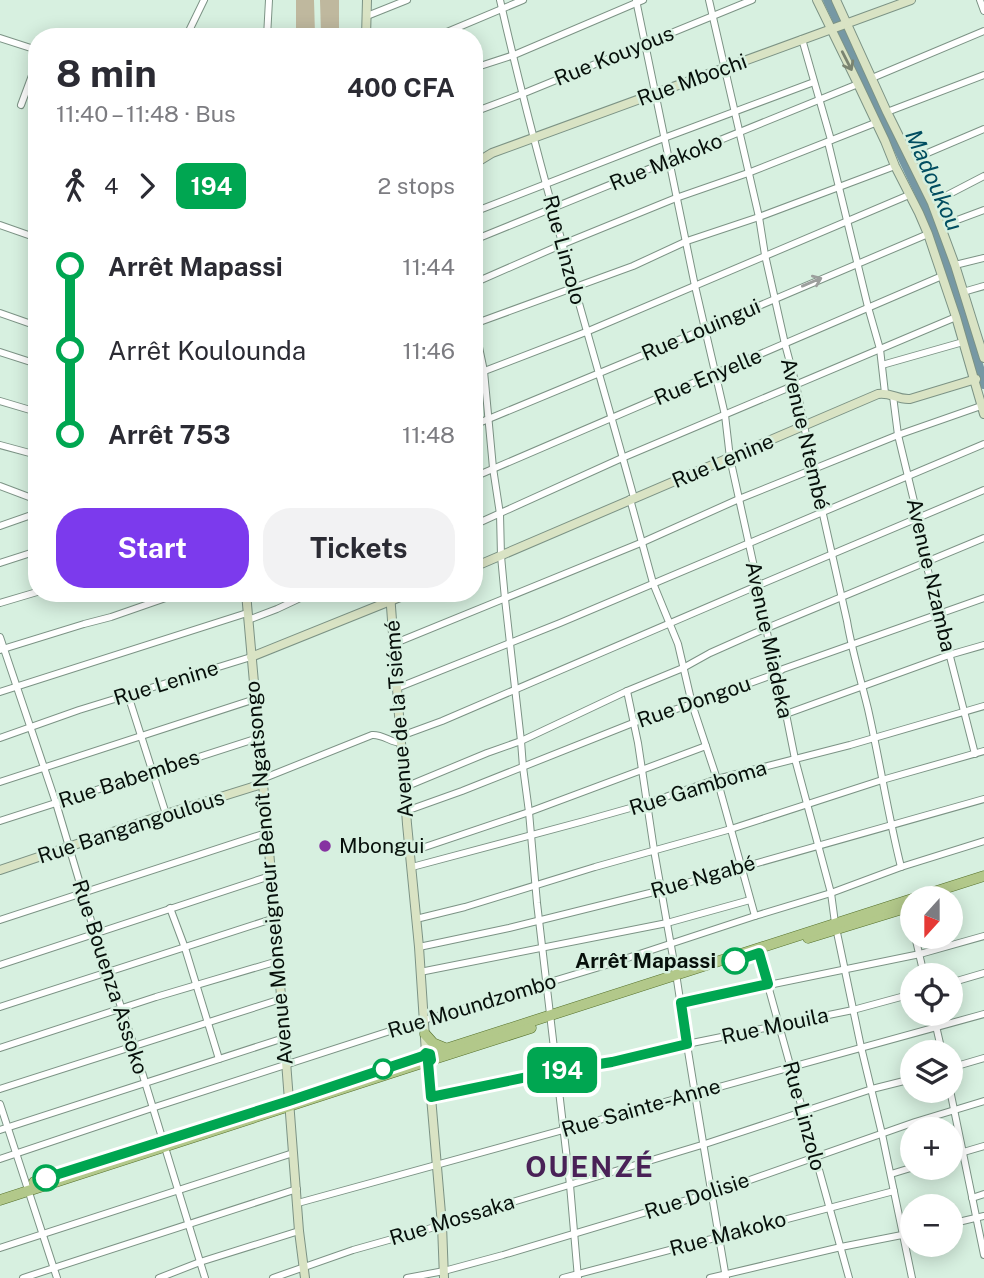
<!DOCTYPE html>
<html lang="en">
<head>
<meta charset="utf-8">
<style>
  :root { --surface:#fff; --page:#f2f2f3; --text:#2b2b33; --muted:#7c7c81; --accent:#7c3aed }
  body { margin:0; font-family:"Public Sans",sans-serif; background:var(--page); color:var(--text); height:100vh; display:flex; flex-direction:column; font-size:26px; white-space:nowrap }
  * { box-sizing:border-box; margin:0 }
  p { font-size:23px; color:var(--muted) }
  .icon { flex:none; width:38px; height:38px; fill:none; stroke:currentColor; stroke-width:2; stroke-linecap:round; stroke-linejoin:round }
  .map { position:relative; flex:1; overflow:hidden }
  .side { position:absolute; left:28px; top:28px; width:455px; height:574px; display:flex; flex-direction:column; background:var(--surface); border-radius:28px; box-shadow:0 4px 18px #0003 }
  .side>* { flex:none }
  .badge { padding:0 14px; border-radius:10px; font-size:24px; line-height:46px }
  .needle { width:46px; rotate:201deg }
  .buttons { position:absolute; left:900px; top:886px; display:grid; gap:14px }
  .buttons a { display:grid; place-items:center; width:63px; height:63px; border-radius:50%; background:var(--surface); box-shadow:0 4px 18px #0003; font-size:35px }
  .map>.badge { position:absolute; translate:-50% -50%; box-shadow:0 0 0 4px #fff }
  .legs { display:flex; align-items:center; gap:10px; height:77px; padding:0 28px; font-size:23px }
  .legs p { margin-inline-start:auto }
  .overview { display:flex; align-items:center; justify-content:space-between; height:119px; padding:0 28px }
  h1 { font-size:38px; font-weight:700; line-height:52px }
  .action { display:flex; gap:14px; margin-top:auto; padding:14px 28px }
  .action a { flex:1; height:80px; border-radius:28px; background:var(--accent); color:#fff; font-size:28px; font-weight:700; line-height:80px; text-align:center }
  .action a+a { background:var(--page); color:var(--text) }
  ul { padding:0 28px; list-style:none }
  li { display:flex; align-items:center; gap:24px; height:84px; font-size:26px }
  li i { display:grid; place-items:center; width:10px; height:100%; margin:0 9px; background:currentColor }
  li i::after { content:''; width:18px; height:18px; margin:-9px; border:5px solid; border-radius:50%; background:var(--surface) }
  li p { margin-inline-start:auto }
  li:first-child i { background:linear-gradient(#0000 50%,currentColor 0) }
  li:last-child i { background:linear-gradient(currentColor 50%,#0000 0) }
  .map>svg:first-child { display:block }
</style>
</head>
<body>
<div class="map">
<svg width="984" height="1278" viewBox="0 0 984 1278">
  <rect width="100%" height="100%" fill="#d7f0e0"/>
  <g fill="#bfb89e">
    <polygon points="296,0 314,0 315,34 296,34"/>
    <polygon points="320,0 339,0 339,34 321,34"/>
  </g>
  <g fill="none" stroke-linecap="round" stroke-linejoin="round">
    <polyline stroke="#7698a4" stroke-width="10" points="828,0 920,194 939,238 984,384"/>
    <defs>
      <g id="street">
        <path d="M500,0C538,168 588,332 634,498"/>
        <polyline points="636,0 695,286 725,415 730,458 758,585 775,674 786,714 795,759 831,893 835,923 861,1047 882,1134 912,1278"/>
        <path d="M709,0L759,217L765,255L785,344L796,385L813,470L847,621C852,651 861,680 868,709C880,762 888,815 901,867"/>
        <polyline points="980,0 984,11"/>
        <polyline points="367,16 407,0"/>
        <polyline points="186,37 204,0"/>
        <polyline points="267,37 269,0"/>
        <polyline points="435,37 523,0"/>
        <polyline points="0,38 37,50"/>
        <polyline points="802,39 831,140"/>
        <polyline points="474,68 514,55 643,0"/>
        <polyline points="872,78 984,31"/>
        <polyline points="21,105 37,62"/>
        <polyline points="474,112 522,94 752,0"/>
        <polyline points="887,112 984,75"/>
        <polyline points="828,142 868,307 880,349 885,393"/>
        <polyline points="911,160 984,129"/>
        <polyline points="932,203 984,176"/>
        <polyline points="474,212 664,138 814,82"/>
        <polyline points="0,225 37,238"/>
        <polyline points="941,226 984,210"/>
        <polyline points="474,240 858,84"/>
        <polyline points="955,265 984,258"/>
        <polyline points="474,283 563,244 676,198 748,173 875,123"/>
        <polyline points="963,292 984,286"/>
        <polyline points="0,313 37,326"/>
        <polyline points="474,323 484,371 493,468 500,514 501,556 505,599 521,741 523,767 529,812 537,903 570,1185 578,1278"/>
        <polyline points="474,324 633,266 687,241 759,217 895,166"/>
        <polyline points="0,352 37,364"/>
        <polyline points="882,365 963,342"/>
        <polyline points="474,375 586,332 909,195"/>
        <polyline points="893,396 898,435 918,518 926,563 975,754"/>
        <polyline points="0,401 37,412"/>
        <polyline points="474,425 655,350 928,234"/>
        <polyline points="0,445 37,455"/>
        <polyline points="474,477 942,276"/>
        <polyline points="0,486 37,500"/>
        <polyline points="630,499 653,583 678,644 692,704 717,779 755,916"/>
        <polyline points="474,525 622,458 956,317"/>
        <polyline points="0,526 37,513"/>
        <polyline points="0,563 37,551"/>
        <polyline points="0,603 37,592"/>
        <polyline points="248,620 277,609 311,593"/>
        <polyline points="0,637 56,803 95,934 102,950 134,1046 205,1278"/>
        <polyline points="393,644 643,542 739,499 898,435 981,406"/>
        <polyline points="0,650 84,624 111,617 180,593"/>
        <polyline points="397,688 560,623 984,444"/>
        <polyline points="627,691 638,743 654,850 676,974"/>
        <polyline points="0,692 247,613"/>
        <polyline points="128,695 166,814"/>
        <polyline points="786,714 949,655 984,645"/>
        <path d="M401,736L442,721C622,643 803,566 984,490"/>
        <polyline points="0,738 79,710 251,657"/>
        <path d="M262,779L372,735C383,734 391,743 402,743"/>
        <polyline points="0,782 255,699"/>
        <polyline points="405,787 487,753 521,741 627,691 683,668 710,653 755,633 984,538"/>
        <polyline points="406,811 462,791 633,723 692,704 775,674 783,669 984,598"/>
        <polyline points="0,821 258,738"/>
        <polyline points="410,852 529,812 706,746"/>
        <polyline points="412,867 584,821 648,803 717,779 850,745 984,706"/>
        <polyline points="909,907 912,919"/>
        <polyline points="170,908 185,948 219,1059"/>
        <polyline points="416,919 465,907 595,867 731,829 882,780 984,751"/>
        <polyline points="0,920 266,833"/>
        <polyline points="915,936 924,975"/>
        <polyline points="419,947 509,928 662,890 984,799"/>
        <polyline points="759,953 849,1278"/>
        <polyline points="0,965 270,876"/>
        <polyline points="420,972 667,923 750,900"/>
        <path d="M677,980C692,1080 709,1179 726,1278"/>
        <polyline points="950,983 984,973"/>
        <polyline points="681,1003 920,954 984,936"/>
        <polyline points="0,1007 275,918"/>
        <polyline points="933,1013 942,1052"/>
        <polyline points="0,1048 156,997 278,961"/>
        <polyline points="950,1068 984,1058"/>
        <polyline points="0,1089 281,999"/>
        <polyline points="950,1090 984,1255"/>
        <polyline points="431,1097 556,1071 612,1062 687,1044 853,1010 912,994"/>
        <polyline points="0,1104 57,1278"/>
        <polyline points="0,1130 284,1038"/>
        <polyline points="950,1156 984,1146"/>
        <polyline points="0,1159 152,1108 424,1020 603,966 755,916 831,893 901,867 984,841"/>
        <polyline points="891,1174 914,1167"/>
        <polyline points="972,1198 984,1194"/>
        <polyline points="298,1203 984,1014"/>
        <polyline points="950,1224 984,1216"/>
        <polyline points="0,1248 293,1153"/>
        <polyline points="23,1278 297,1189"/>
        <polyline points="159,1278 200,1262 299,1231"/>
        <polyline points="273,1278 353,1250 442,1225 496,1207 705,1144 872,1089 912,1079"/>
        <polyline points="407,1278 444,1271 503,1255 727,1188 915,1122 984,1101"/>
        <polyline points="563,1278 894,1191"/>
        <polyline points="710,1278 841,1247 912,1233"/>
      </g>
      <g id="secondary">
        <polyline points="817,0 858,84 885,141 895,166 919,213 928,234 956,317 984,414"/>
        <polyline points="836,0 887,112 932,203 955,265 984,358"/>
        <polyline points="366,37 367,0"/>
        <polyline points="474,164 492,153 911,0"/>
        <path d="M474,567L878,394C891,392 897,400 910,399L976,379"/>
        <polyline points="246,593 275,918 299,1231 305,1278"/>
        <polyline points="390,593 407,824 419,947 426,1053"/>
        <polyline points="251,657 410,593"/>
        <polyline points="0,870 166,814 262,784"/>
        <polyline points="428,1062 442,1225 444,1278"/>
      </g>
      <g id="primary">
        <polyline points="915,898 984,876"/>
        <polyline points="808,938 912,906"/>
        <polyline points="425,1034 433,1043 445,1048"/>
        <polyline points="430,1054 912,899"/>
        <polyline points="431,1060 531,1028"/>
        <polyline points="34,1182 226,1120"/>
        <polyline points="0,1200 425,1062 428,1062 432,1058 430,1054 426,1053 423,1056 425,1062"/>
      </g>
    </defs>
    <use href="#street" stroke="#7c9385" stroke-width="8"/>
    <use href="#secondary" stroke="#7c9385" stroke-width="10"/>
    <use href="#primary" stroke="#55702b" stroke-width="11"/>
    <use href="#street" stroke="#fff" stroke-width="6"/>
    <use href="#secondary" stroke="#d9e3c4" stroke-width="8"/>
    <use href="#primary" stroke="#b2c88a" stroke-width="10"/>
  </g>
  <defs><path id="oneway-shaft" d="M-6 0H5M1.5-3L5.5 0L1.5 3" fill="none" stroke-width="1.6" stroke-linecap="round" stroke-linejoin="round" transform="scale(1.75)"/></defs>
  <use stroke="#7a8471" href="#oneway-shaft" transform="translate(847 61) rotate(63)"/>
  <use stroke="#9c9f9d" href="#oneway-shaft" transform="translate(812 282) rotate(-23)"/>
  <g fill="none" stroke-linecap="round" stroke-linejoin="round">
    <defs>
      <polyline id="line-1" points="46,1178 289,1101 423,1056 426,1053 430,1054 431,1060 428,1062 431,1097 556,1071 612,1062 687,1044 681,1003 768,984 759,953 735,961"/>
    </defs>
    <use href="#line-1" stroke="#fff" stroke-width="16"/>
    <use href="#line-1" stroke="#00a651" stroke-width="10"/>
  </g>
  <circle fill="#8633a1" stroke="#d7f0e0" stroke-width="2.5" cx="325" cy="846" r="7"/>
  <g fill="#fff" stroke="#00a651" stroke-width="3.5">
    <circle cx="735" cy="961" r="12"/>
    <circle cx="383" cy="1069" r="9"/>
    <circle cx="46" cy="1178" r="12"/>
  </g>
  <g text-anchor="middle" stroke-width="5" stroke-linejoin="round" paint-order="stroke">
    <g font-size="21" fill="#07100b" stroke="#d7f0e0">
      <text transform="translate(614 56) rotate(-22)" y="7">Rue Kouyous</text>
      <text transform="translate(692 80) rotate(-20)" y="7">Rue Mbochi</text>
      <text transform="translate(666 162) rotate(-22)" y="7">Rue Makoko</text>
      <text transform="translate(564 250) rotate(75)" y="7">Rue Linzolo</text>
      <text transform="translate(701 330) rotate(-23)" y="7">Rue Louingui</text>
      <text transform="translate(708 377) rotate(-23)" y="7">Rue Enyelle</text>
      <text transform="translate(805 434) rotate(77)" y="7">Avenue Ntembé</text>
      <text transform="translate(723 461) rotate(-23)" y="7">Rue Lenine</text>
      <text transform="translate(931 575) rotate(77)" y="7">Avenue Nzamba</text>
      <text transform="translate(769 640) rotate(78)" y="7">Avenue Miadeka</text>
      <text transform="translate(166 683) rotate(-17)" y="7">Rue Lenine</text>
      <text transform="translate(694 702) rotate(-19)" y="7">Rue Dongou</text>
      <text transform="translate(399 719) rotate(-94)" y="7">Avenue de la Tsiémé</text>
      <text transform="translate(129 779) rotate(-18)" y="7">Rue Babembes</text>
      <text transform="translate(698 788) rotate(-17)" y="7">Rue Gamboma</text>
      <text transform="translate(131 827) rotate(-18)" y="7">Rue Bangangoulous</text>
      <text transform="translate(269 873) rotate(-95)" y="7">Avenue Monseigneur Benoît Ngatsongo</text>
      <text transform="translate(703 877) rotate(-16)" y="7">Rue Ngabé</text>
      <text transform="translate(110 977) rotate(72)" y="7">Rue Bouenza Assoko</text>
      <text transform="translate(472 1006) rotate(-17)" y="7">Rue Moundzombo</text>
      <text transform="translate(775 1026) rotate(-12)" y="7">Rue Mouila</text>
      <text transform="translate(641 1108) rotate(-16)" y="7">Rue Sainte-Anne</text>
      <text transform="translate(804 1116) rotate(75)" y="7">Rue Linzolo</text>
      <text transform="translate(697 1196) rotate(-18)" y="7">Rue Dolisie</text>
      <text transform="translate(452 1220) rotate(-17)" y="7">Rue Mossaka</text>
      <text transform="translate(728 1234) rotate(-15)" y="7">Rue Makoko</text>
    </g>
    <g font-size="21" fill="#07100b" stroke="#d7f0e0" text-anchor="start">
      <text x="339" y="853">Mbongui</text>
    </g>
    <g font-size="21" font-weight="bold" fill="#07100b" stroke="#d7f0e0" text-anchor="end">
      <text x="716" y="968">Arrêt Mapassi</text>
    </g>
    <g font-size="23" font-style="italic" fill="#004d60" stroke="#d7f0e0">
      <text transform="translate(934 180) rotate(66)" y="8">Madoukou</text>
    </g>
    <g font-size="28" font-weight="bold" letter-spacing="2" fill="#492157" stroke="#d7f0e0">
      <text x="590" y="1177">OUENZÉ</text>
    </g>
  </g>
</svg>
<div class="buttons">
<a><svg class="needle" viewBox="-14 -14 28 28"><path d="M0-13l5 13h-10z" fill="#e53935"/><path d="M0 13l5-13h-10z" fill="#7c7c81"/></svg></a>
<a><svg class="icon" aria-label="locate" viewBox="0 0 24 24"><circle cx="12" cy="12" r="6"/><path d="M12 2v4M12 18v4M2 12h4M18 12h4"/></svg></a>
<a><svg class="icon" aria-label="layers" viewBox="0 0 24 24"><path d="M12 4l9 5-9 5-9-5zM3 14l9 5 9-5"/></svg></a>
<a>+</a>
<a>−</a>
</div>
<b class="badge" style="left:562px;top:1070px;background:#00a651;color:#fff">194</b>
<section class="side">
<div class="overview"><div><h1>8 min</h1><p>11:40 – 11:48 · Bus</p></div><b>400 CFA</b></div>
<div class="legs"><svg class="icon" aria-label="walk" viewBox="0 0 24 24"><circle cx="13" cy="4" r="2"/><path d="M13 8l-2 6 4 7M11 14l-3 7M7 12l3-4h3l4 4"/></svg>4<svg class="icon" aria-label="forward" viewBox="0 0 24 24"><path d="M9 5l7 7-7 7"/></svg><b class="badge" style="background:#00a651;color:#fff">194</b><p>2 stops</p></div>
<ul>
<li><i style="color:#00a651"></i><b>Arrêt Mapassi</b><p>11:44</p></li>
<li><i style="color:#00a651"></i><span>Arrêt Koulounda</span><p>11:46</p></li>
<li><i style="color:#00a651"></i><b>Arrêt 753</b><p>11:48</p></li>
</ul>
<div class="action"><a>Start</a><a>Tickets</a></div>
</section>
</div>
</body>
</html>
